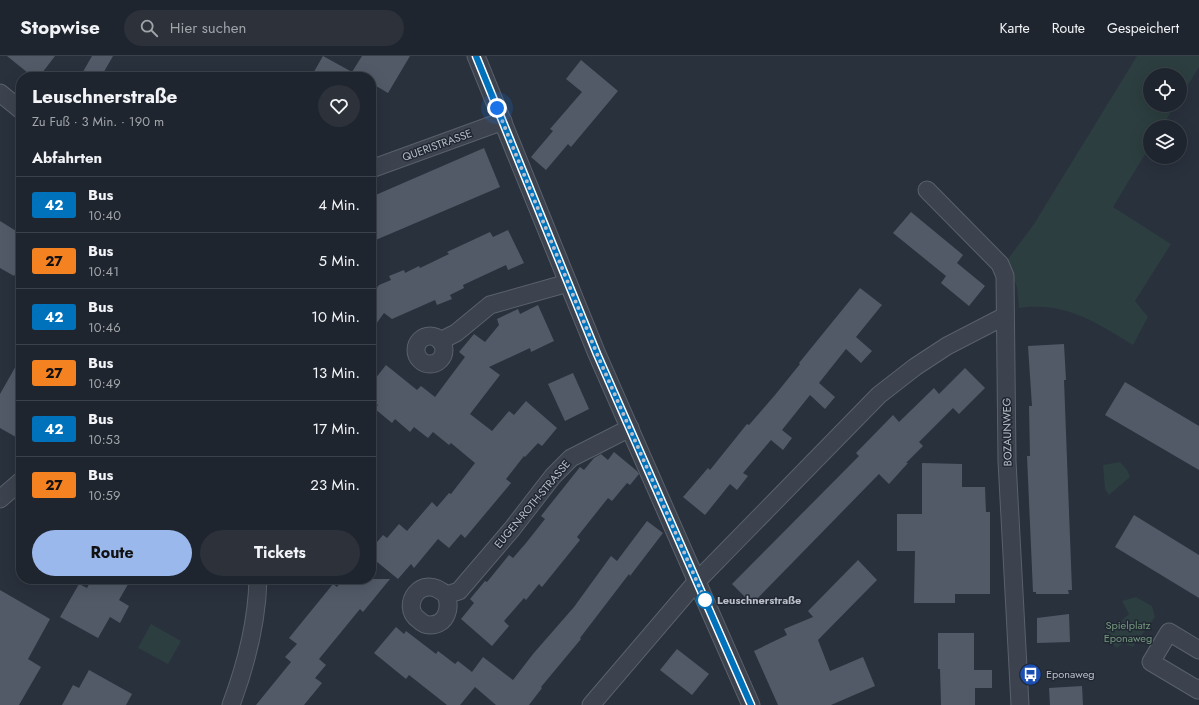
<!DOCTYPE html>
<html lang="de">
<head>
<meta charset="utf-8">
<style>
  :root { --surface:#1f252e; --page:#2c313a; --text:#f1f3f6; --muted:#a1a5aa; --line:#3c424a; --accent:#9ab8ec }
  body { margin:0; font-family:Jost,sans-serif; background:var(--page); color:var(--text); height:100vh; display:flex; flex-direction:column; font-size:15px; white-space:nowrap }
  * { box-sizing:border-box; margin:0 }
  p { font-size:13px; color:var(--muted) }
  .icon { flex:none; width:22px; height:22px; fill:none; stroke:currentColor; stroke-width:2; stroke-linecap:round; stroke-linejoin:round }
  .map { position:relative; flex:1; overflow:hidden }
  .panel { position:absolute; left:16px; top:16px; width:360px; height:512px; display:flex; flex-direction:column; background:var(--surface); border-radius:16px; box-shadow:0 4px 16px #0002,0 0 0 1px var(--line) }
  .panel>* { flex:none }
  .badge { padding:0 8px; border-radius:3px; font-size:14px; line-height:26px }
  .tools { position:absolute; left:1143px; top:12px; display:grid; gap:8px }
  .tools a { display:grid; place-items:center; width:44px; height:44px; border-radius:50%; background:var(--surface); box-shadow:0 4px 16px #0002,0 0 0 1px var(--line); font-size:20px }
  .you { position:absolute; width:20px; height:20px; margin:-10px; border:3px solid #fff; border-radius:50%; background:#1a73e8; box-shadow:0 0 0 6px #1a73e833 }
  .map>.badge { position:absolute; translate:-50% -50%; box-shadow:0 0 0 2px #fff }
  h2 { padding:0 16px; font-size:15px; line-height:36px }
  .round { display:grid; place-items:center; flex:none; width:42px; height:42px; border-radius:21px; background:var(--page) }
  .headline { display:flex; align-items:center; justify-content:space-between; height:68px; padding:0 16px }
  h1 { font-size:19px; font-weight:700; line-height:30px }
  .action { display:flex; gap:8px; margin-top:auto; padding:8px 16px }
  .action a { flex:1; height:46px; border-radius:24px; background:var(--accent); color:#111; font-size:16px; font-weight:700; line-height:46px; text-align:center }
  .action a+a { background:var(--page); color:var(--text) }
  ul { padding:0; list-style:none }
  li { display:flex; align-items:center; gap:12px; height:56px; padding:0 16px; border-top:1px solid var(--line) }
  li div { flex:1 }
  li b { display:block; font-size:15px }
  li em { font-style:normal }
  li .badge { min-width:44px; font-weight:700; text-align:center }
  header { display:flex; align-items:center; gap:24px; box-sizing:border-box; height:56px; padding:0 20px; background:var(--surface); border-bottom:1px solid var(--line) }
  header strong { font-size:19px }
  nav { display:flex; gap:22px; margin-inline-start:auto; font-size:14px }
  .search { width:280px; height:36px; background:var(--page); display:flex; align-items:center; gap:10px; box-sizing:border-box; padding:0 14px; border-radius:22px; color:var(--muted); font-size:15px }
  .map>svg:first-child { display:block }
</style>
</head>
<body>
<header>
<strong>Stopwise</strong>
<div class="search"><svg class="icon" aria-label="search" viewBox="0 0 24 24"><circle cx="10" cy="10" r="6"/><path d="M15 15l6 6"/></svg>Hier suchen</div>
<nav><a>Karte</a><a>Route</a><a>Gespeichert</a></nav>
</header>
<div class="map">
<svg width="1199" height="649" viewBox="0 0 1199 649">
  <rect width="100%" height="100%" fill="#29313d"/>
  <g fill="#2c3e3f">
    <path d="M1137,0H1199V11L1180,42V19H1150V49H1175L1162,71H1150V90L1113,151L1171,188L1135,245L1148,261L1133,289C1096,266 1065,245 1019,252L1017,232L1008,203L1034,168Z"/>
    <polygon points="1120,406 1127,414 1130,421 1109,439 1105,433 1103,409"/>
    <polygon points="1136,541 1152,550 1155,561 1133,591 1123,587 1117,592 1104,580 1129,558 1122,545"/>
    <polygon points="151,568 181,585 168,608 138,592"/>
  </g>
  <g fill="#525a68">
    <polygon points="7,0 55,0 39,21 33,21"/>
    <polygon points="92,0 113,0 101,21 80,21"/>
    <polygon points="323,0 352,16 362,0 410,0 388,37 371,27 371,21 311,21"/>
    <polygon points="581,4 618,35 571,91 568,88 546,114 531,101 553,75 550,73 582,36 566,23"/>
    <polygon points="484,92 500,131 371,186 371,141"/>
    <polygon points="911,156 963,199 957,207 985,230 969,250 941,227 946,220 893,177"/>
    <polygon points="0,165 21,178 21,208 14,220 0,212"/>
    <polygon points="508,174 524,207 508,214 506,209 463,229 464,232 450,239 452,243 437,249 435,244 392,263 384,257 371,275 371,239 379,229 391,224 389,220 404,214 405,217 419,210 420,212 449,198 447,196 490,176 493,181"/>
    <polygon points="860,232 882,249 856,281 872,295 861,307 846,293 819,327 835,341 825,353 810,339 782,374 792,382 783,394 771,384 743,417 748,420 737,434 730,428 705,459 683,441 708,412 710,414 747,368 749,369 775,339 800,308 799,307"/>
    <polygon points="538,249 554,285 531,296 530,292 489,311 500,319 470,358 492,375 509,355 514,359 526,345 557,372 542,390 538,387 525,401 524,400 506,423 511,427 465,482 461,478 449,492 438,483 414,512 411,508 398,523 371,501 371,493 383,479 387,482 399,468 407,475 432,446 437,451 449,437 451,438 475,407 451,387 449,389 433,376 428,382 414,371 410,376 395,363 392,367 375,353 378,349 371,344 371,328 386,309 417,334 421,330 435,341 465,301 459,296 474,278 485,286 499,269 497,263 518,253 520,258"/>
    <polygon points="1064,288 1066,324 1064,324 1072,534 1068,534 1069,538 1036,538 1036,536 1033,536 1027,400 1030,400 1029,350 1032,350 1028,290"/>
    <polygon points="21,301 21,384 0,372 0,338"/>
    <polygon points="965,312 985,332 959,358 953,352 919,386 923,390 906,407 908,407 889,428 879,418 752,548 732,528 859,400 856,397 893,359 899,366 934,332 939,338"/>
    <polygon points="573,317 589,353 565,365 548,328"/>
    <polygon points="1125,326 1199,370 1199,414 1105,359"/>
    <polygon points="614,396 637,415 639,418 630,429 627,427 612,445 608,442 577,481 580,484 542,531 539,528 526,544 524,542 504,565 509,570 492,590 461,563 474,547 470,543 485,525 487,526 509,499 513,502 526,487 545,463 541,460 580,411 584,414 594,402 601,398 608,404"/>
    <polygon points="922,407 962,408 962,431 985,431 986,456 990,456 990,538 955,538 955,547 914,547 915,495 897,495 897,458 922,458"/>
    <polygon points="1134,459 1199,499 1199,542 1115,491"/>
    <polygon points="647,465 663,477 630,520 629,518 580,582 581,583 541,631 542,632 529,649 496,649 475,631 460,649 447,649 409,619 406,623 374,597 396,571 404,578 406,575 436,598 438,595 455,608 458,605 472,616 483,601 513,624 533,598 574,551 611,500 617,505"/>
    <polygon points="858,504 877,524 818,584 830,615 863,601 875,630 831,649 778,649 754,595 787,579 784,573 813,561 808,555"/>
    <polygon points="92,523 131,523 119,544 129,550 120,567 110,561 98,582 60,561 79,528 87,532"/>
    <polygon points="343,523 390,523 363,556 360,553 319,603 326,609 315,622 322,627 304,649 256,649 291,606 285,601 297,588 289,582 333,528 337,531"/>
    <polygon points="0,534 50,563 28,603 41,611 19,649 0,649"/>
    <polygon points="1069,558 1070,586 1037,587 1037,562"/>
    <polygon points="938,577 974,577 974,614 992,614 992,632 975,632 975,649 941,649 940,613 938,613"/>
    <polygon points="677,593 709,618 692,639 660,614"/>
    <polygon points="89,614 132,638 126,649 62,649 73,629 79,632"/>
    <polygon points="1082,630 1083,649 1050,649 1049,632"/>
  </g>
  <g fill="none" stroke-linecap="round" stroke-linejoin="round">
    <defs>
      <g id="street">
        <polyline points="476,0 597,298 751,649"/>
        <polyline points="0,37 21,54"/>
        <polyline points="371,113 503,65"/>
        <polyline points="927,134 1000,208 1005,220 1007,405 1020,649"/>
        <circle cx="430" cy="294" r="14"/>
        <polyline points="440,285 456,277 490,249 568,227"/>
        <polyline points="0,443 21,425"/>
        <path d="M446,539C451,551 447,569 430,569C426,569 422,567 419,564C399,551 421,515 446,539L459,535L512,473L553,420L571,402L630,372"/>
        <polyline points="1199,594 1169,576 1151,606 1198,634 1199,632"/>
        <path d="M231,649C246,609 257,566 258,523"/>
        <polyline points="591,649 697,525 879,339 915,311 947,290 1005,260"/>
      </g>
    </defs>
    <use href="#street" stroke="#5a616b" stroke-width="19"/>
    <use href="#street" stroke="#3c434e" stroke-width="17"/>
  </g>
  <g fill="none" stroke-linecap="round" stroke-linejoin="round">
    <defs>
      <polyline id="line" points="476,0 597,298 751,649"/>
    </defs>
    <use href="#line" stroke="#fff" stroke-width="9"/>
    <use href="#line" stroke="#0072bc" stroke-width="6"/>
    <polyline stroke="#b9bec8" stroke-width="4" stroke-dasharray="0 7.2" points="497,52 597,298 705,544"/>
  </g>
  <defs>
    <symbol id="bus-disc" viewBox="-11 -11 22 22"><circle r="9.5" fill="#1a4fb4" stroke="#212833"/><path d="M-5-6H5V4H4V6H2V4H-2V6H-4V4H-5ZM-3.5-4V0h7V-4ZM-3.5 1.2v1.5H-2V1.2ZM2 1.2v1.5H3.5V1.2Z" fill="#fff"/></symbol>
  </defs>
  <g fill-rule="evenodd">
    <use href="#bus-disc" x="1018" y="606" width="25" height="25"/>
  </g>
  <circle fill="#fff" stroke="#0072bc" stroke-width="2" cx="705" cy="544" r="8"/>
  <g text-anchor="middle" stroke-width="3" stroke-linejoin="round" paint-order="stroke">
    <g font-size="11" fill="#b9bec8" stroke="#212833">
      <text transform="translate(437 89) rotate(-20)" y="4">QUERISTRASSE</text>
      <text transform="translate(1007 376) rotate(-91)" y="4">BOZAUNWEG</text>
      <text transform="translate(532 448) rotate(-50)" y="4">EUGEN-ROTH-STRASSE</text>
    </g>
    <g font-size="11" font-weight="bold" fill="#b9bec8" stroke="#212833" text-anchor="start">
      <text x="717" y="548">Leuschnerstraße</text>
    </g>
    <g font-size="11" fill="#73967c" stroke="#212833">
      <text x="1128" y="573">Spielplatz<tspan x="1128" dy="13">Eponaweg</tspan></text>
    </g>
    <g font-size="11" fill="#b9bec8" stroke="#212833" text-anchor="start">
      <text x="1046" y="622">Eponaweg</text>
    </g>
  </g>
</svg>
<div class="tools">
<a><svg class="icon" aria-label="locate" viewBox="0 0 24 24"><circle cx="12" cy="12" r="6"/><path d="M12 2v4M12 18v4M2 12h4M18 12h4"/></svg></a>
<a><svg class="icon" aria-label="layers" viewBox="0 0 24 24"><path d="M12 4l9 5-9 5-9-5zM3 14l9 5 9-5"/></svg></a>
</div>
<div class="you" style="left:497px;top:52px"></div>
<section class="panel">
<div class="headline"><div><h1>Leuschnerstraße</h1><p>Zu Fuß · 3 Min. · 190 m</p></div><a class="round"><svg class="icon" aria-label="heart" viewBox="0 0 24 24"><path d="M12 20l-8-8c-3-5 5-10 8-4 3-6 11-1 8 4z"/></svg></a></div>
<h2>Abfahrten</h2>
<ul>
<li><span class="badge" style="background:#0072bc;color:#fff">42</span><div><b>Bus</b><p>10:40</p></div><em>4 Min.</em></li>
<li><span class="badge" style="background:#f58220;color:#111">27</span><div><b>Bus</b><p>10:41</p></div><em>5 Min.</em></li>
<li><span class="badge" style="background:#0072bc;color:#fff">42</span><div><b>Bus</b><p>10:46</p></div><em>10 Min.</em></li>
<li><span class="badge" style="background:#f58220;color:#111">27</span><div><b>Bus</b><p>10:49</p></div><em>13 Min.</em></li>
<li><span class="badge" style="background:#0072bc;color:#fff">42</span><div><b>Bus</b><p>10:53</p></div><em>17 Min.</em></li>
<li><span class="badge" style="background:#f58220;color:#111">27</span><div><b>Bus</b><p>10:59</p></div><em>23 Min.</em></li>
</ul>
<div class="action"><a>Route</a><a>Tickets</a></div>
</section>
</div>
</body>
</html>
